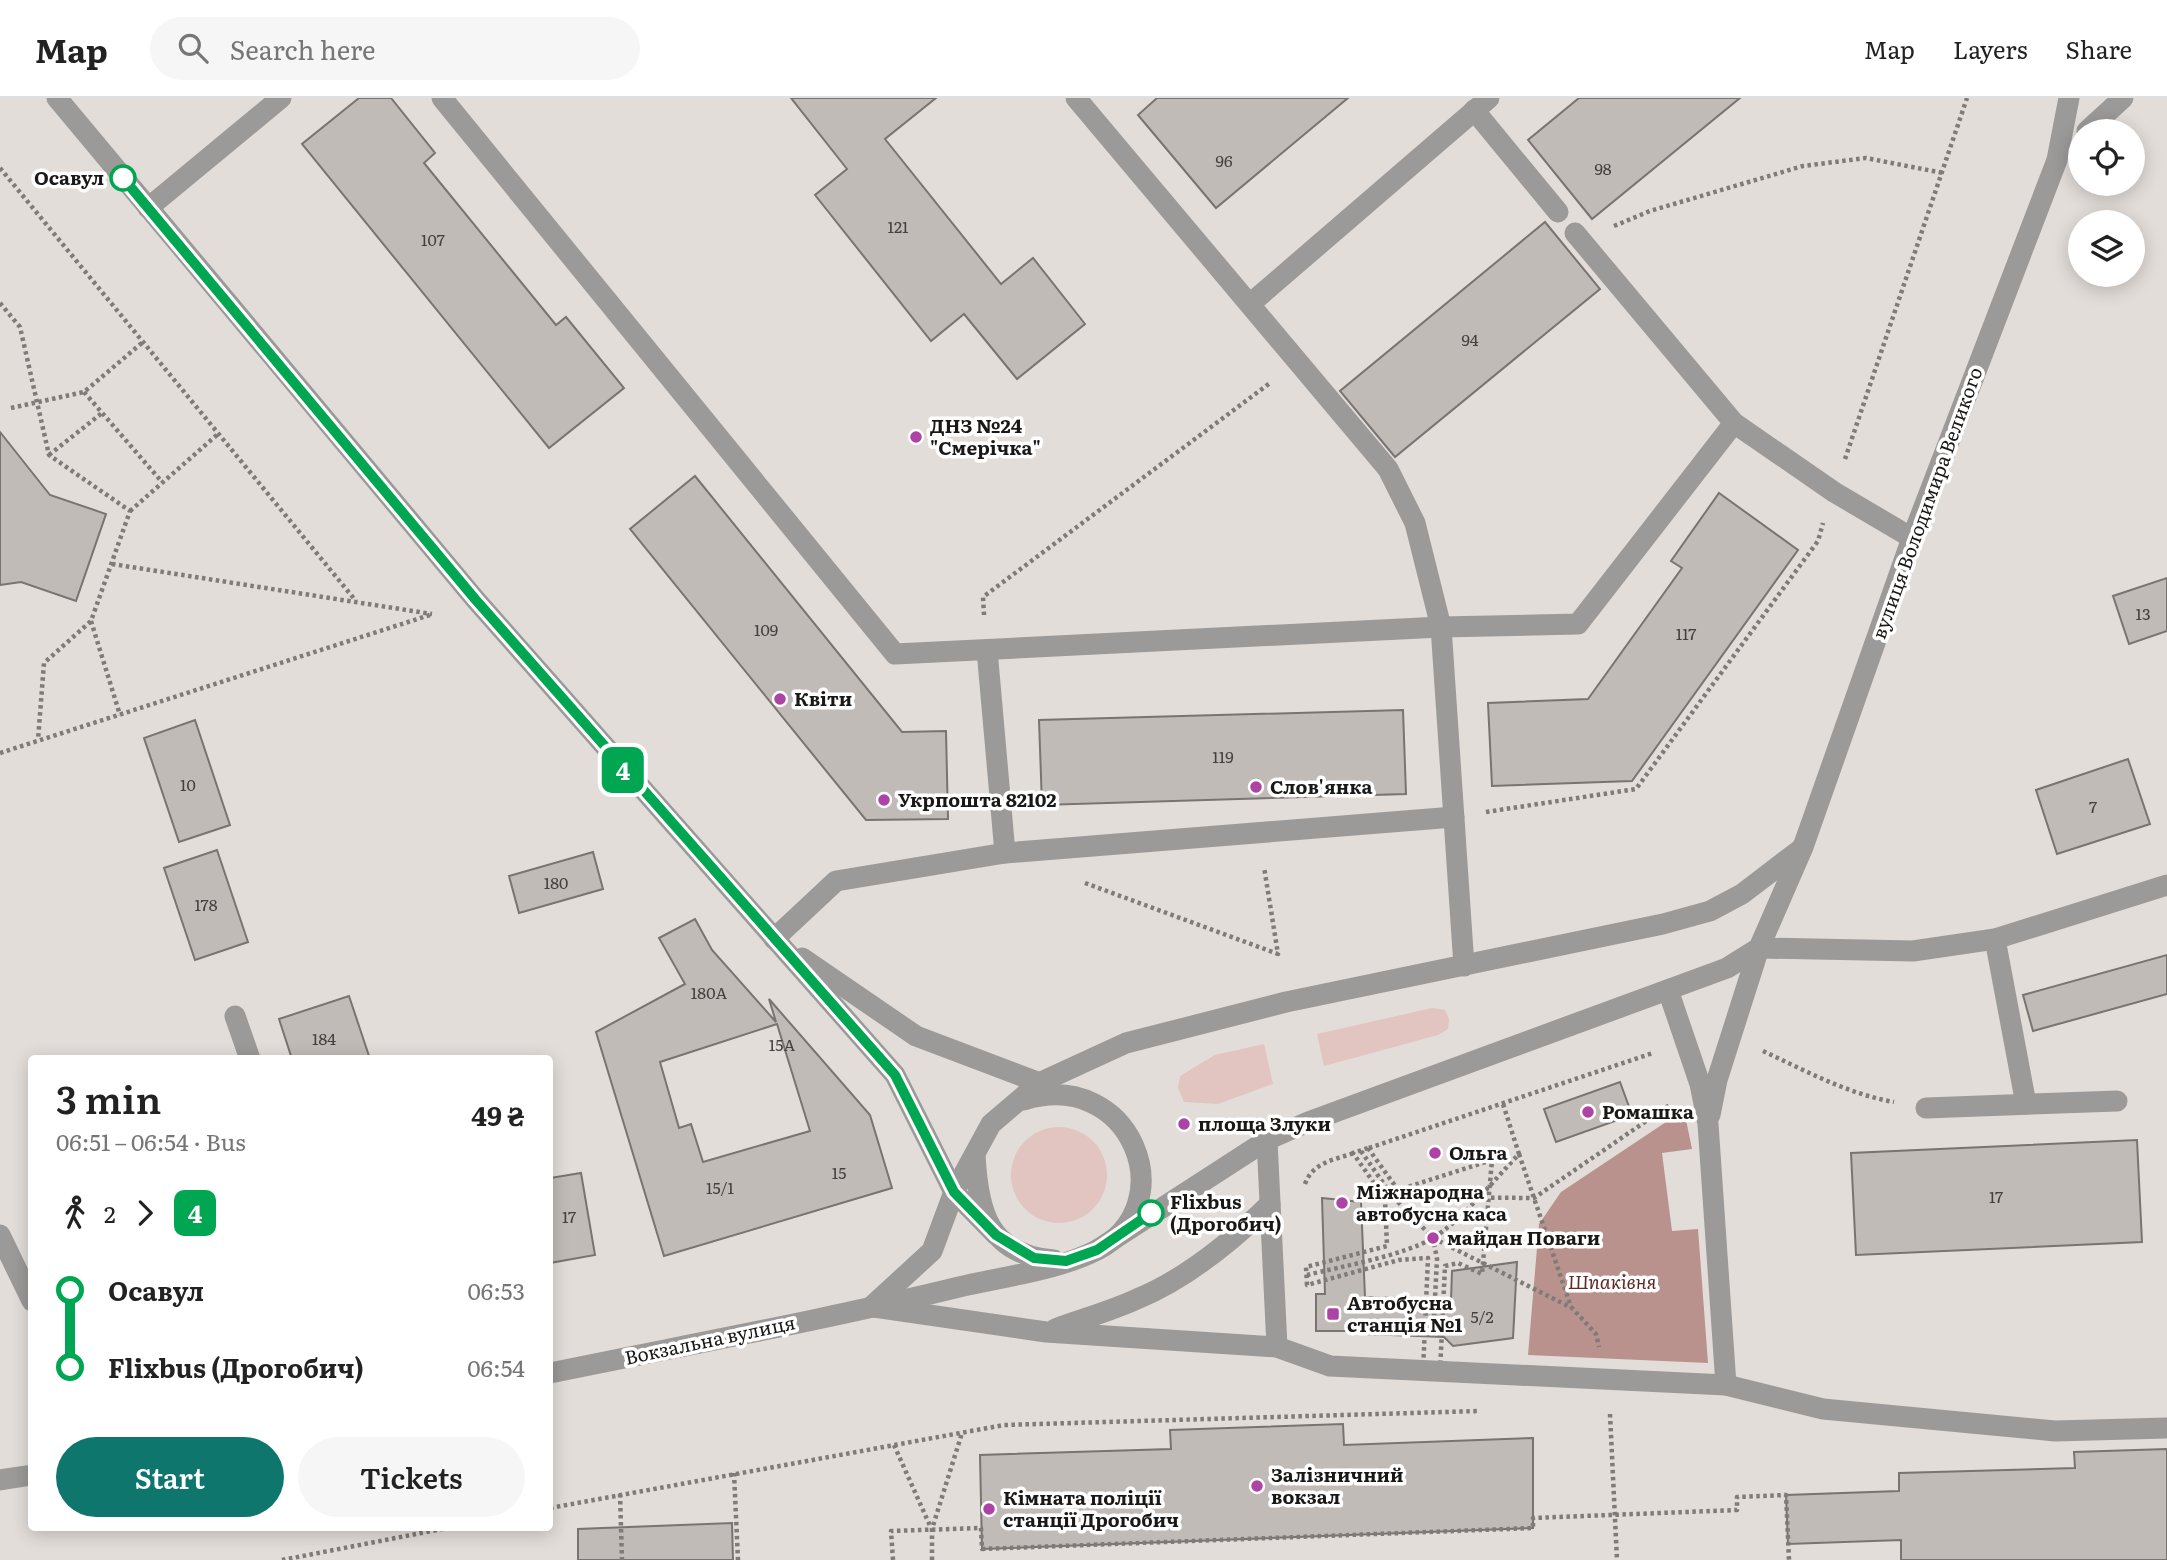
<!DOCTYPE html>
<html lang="en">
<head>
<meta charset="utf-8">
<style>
  :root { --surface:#fff; --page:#f6f6f6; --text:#222; --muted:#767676; --line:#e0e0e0; --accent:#0f766e }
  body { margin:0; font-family:Literata,serif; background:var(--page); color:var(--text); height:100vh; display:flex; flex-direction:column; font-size:26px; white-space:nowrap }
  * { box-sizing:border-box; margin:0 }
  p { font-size:23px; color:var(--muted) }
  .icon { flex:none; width:38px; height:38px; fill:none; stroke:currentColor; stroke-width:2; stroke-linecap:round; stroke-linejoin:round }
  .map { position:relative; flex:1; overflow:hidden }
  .panel { position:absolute; left:28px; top:957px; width:525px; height:476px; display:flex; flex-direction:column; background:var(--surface); border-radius:7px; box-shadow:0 4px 18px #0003 }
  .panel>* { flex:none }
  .badge { padding:0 14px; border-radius:10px; font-size:24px; line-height:46px }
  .tools { position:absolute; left:2068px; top:21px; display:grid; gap:14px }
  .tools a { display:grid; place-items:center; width:77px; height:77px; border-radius:50%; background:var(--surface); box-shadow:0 4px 18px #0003; font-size:35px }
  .map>.badge { position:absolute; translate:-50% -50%; box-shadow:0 0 0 4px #fff }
  .legs { display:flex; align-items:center; gap:10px; height:77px; padding:0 28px; font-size:23px }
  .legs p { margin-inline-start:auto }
  .headline { display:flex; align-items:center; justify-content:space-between; height:119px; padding:0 28px }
  h1 { font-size:38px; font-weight:600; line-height:52px }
  .button { display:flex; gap:14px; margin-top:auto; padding:14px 28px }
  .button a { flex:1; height:80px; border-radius:42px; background:var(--accent); color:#fff; font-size:28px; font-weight:600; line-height:80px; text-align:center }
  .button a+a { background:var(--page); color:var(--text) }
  ul { padding:0 28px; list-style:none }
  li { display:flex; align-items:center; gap:24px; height:77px; font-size:26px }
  li i { display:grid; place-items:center; width:10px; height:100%; margin:0 9px; background:currentColor }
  li i::after { content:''; width:18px; height:18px; margin:-9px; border:5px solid; border-radius:50%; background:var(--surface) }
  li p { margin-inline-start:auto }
  li:first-child i { background:linear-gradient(#0000 50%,currentColor 0) }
  li:last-child i { background:linear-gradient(currentColor 50%,#0000 0) }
  header { display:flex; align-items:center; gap:42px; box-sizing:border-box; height:98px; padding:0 35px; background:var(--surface); border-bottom:2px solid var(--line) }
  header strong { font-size:33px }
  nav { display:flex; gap:38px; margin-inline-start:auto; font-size:24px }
  .search { width:490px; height:63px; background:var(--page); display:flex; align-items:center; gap:18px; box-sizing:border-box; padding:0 24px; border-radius:38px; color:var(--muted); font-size:26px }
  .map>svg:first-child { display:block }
</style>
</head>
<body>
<header>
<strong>Map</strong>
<div class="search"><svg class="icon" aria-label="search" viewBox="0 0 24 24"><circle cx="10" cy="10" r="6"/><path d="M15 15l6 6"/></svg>Search here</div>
<nav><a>Map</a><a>Layers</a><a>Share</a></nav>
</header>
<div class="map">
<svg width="2167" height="1462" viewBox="0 0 2167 1462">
  <rect width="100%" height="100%" fill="#e2ddd9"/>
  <g fill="#e2c4c1">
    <polygon points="1432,910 1445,912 1449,921 1448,931 1438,937 1324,968 1317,936"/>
    <polygon points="1264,946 1273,986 1218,1006 1184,1004 1178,990 1180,978 1215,957"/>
    <circle cx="1059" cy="1077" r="48"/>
  </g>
  <polygon fill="#b9928d" points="1684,1012 1692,1051 1662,1055 1672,1133 1698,1131 1708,1265 1528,1257 1539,1126 1561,1094"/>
  <g fill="#c1bbb8" stroke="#797471" stroke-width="2" fill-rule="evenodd">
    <polygon points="359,0 391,0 435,55 424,65 556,227 566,219 624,290 549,350 302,46"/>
    <polygon points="791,0 936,0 885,41 1001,186 1033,160 1085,226 1017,281 964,216 931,243 815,97 847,71"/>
    <polygon points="1157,0 1348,0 1216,110 1138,17"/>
    <polygon points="1579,0 1740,0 1592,121 1528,42"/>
    <polygon points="1545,124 1600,191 1395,359 1340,293"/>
    <polygon points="0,334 50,397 106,416 76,503 21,484 0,487"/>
    <polygon points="695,378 902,634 946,633 948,721 866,722 630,431"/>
    <polygon points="1719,395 1798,452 1632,683 1492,688 1488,605 1588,601 1682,470 1671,463"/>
    <polygon points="2167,480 2167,533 2129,546 2113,498"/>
    <polygon points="1403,612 1406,696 1042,707 1039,622"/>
    <polygon points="195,622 230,727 179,744 144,640"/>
    <polygon points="2128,661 2150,726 2057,756 2036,692"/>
    <polygon points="217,752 248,844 195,862 164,770"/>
    <polygon points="593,754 603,791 519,815 509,778"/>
    <path d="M695,821L712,852L776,924L769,901L870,1017L892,1090L664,1158L596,934L685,886L659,840ZM777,926L810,1033L703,1064L691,1026L679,1030L660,964Z"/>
    <polygon points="2167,857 2167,896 2033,933 2023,897"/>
    <polygon points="349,898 370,961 292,961 279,921"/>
    <polygon points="1620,984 1632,1017 1556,1044 1544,1011"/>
    <polygon points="2137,1042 2142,1144 1856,1157 1851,1055"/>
    <polygon points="581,1075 595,1157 550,1165 550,1080"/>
    <polygon points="1322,1100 1361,1104 1365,1199 1451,1202 1452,1173 1517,1164 1513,1240 1453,1248 1444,1239 1365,1236 1363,1233 1316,1233 1316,1196 1325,1196"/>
    <polygon points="1343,1326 1344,1347 1533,1340 1533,1430 982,1451 980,1357 1171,1351 1170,1332"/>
    <polygon points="2167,1351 2167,1462 1901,1462 1901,1442 1788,1446 1786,1397 1899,1393 1899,1375 2075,1370 2074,1354"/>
    <polygon points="732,1425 733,1462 578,1462 578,1431"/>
  </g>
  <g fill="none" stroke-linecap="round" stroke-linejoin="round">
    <g stroke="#7e7b78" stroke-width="4.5" stroke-dasharray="3.5 3.5" stroke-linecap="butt">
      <polyline points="0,70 356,503"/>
      <polyline points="1614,128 1650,113 1803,68 1866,60 1943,75"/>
      <polyline points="0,205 20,229 49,357 130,413 91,523 44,565 38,642"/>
      <polyline points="84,294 162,384"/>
      <polyline points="11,310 84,294 143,244"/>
      <polyline points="49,357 102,315"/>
      <polyline points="1845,361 1967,0"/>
      <polyline points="130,413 218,336"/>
      <polyline points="112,466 432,516"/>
      <polyline points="984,517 983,499 1270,285"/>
      <polyline points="91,523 120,617"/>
      <polyline points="0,655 433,516"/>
      <polyline points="1486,714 1636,691 1818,443 1823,425"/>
      <polyline points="1085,785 1278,856 1264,769"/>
      <path d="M1763,953C1806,973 1848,996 1894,1004"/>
      <polygon points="1368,1050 1398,1092 1492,1062 1482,1176 1458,1165 1445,1168 1440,1274 1423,1273 1428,1160 1399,1162 1307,1187 1306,1169 1387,1148 1385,1101 1353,1055"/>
      <polyline points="1369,1050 1653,955"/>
      <polyline points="1361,1053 1393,1099 1433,1140 1437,1161 1433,1239"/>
      <polyline points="1519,1056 1571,1209"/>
      <path d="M1305,1086C1313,1064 1334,1062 1354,1055"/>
      <polyline points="1393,1099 1534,1100 1671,1006"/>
      <polyline points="1433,1140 1572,1210 1596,1236 1599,1249"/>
      <path d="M1307,1177C1343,1168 1402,1158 1433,1140C1461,1123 1495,1081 1519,1056L1503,1006"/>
      <polyline points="1610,1316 1617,1462"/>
      <polyline points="894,1347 931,1430"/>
      <polyline points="734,1375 738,1462"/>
      <polyline points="620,1396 622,1462"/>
      <polyline points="550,1410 1004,1327 1479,1313"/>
      <polyline points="282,1462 447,1430"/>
      <polyline points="893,1462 891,1433 981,1430 982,1451 1533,1430 1533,1420 1737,1412 1737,1399 1786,1397 1789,1462"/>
      <polyline points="932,1462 932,1431 962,1335"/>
    </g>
    <g stroke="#9c9a98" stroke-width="21">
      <polyline points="442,0 895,556 1441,529 1578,526 1734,325"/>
      <polyline points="1076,0 1388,371 1415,425 1441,529 1464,868"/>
      <polyline points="1474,12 1558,114"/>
      <polyline points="148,110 281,0"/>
      <polyline points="1575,135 1734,325 1834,394 1912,440"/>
      <polyline points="1250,206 1489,0"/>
      <polyline points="1005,755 1454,719"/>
      <polyline points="774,841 836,783 1005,755 987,552"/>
      <polyline points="1995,841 2026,1006"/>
      <polyline points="1668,892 1700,986 1708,1026 1726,1287"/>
      <polyline points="235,918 250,961"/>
      <polyline points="1926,1010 2117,1003"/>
      <polyline points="1710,1017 1717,982 1759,850"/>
      <polyline points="1267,1042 1277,1249"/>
      <polyline points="874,1209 1046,1234 1277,1249 1330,1268 1726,1287 1823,1311 2055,1333 2167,1330"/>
      <path d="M1055,1231C1082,1221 1111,1213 1137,1201C1186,1181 1232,1143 1270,1106"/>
    </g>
    <g stroke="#9c9a98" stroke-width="21">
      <polyline points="1759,850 1913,853 1995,841 2167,787"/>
      <polyline points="0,1137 32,1203"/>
    </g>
    <g stroke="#9c9a98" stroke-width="21">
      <polyline points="57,0 475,501 895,977 954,1094 996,1137"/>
      <polyline points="2087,33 2123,0"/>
      <polyline points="802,860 916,938 1048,988"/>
      <path d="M975,1057C978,1113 988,1157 1054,1162"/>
      <polyline points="1097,1152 1267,1042 1308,1024 1727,870 1759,850 1803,749 1912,440 2057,62 2069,0"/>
      <polyline points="871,1209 932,1153 954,1094 991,1026 1039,985 1126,945 1286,904 1663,826 1710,813 1742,796 1801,751"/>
      <path d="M550,1275C686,1247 824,1222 959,1189C1001,1179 1059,1172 1097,1152C1185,1107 1131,969 1024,1002"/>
      <polyline points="0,1382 32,1377"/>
    </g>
  </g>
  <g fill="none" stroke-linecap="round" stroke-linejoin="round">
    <defs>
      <polyline id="line-1" points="123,80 475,501 895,977 954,1094 996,1137 1034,1160 1066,1163 1097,1152 1151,1115"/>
    </defs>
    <use href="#line-1" stroke="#fff" stroke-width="16"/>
    <use href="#line-1" stroke="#00a651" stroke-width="10"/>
  </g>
  <g fill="#fff" stroke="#00a651" stroke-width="3.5">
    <circle cx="123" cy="80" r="12"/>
    <circle cx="1151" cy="1115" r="12"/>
  </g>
  <g fill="#ad43a4" stroke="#fff" stroke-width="2.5">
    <circle cx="916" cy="339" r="7"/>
    <circle cx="780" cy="601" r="7"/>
    <circle cx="1256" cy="689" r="7"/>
    <circle cx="884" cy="702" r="7"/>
    <circle cx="1588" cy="1014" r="7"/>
    <circle cx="1184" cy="1026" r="7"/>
    <circle cx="1435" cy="1055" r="7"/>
    <circle cx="1342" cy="1105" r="7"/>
    <circle cx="1433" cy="1140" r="7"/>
    <rect x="1326" y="1209" width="14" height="14" rx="3.5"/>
    <circle cx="1257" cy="1388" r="7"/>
    <circle cx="989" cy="1411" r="7"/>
  </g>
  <g text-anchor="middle" stroke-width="7" stroke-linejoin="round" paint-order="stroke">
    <g font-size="16" fill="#43413e">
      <text x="1224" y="69">96</text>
      <text x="1603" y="77">98</text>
      <text x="898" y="135">121</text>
      <text x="433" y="148">107</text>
      <text x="1470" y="248">94</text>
      <text x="2143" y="522">13</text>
      <text x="766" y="538">109</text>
      <text x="1686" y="542">117</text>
      <text x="1223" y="665">119</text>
      <text x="188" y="693">10</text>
      <text x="2093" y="715">7</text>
      <text x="556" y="791">180</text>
      <text x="206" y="813">178</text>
      <text x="709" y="901">180А</text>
      <text x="324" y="947">184</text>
      <text x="782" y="953">15А</text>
      <text x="839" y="1081">15</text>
      <text x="720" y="1096">15/1</text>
      <text x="1996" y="1105">17</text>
      <text x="569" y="1125">17</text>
      <text x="1482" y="1225">5/2</text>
    </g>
    <g font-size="19" font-weight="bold" fill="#191816" stroke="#fff" text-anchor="end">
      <text x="104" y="87">Осавул</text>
      <text x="1170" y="1111" text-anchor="start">Flixbus<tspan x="1170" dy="22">(Дрогобич)</tspan></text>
    </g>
    <g font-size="19" font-weight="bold" fill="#191816" stroke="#fff" text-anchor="start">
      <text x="930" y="335">ДНЗ №24<tspan x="930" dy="22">"Смерічка"</tspan></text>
      <text x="794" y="608">Квіти</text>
      <text x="1270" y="696">Слов'янка</text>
      <text x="898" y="709">Укрпошта 82102</text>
      <text x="1602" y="1021">Ромашка</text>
      <text x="1198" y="1033">площа Злуки</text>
      <text x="1449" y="1062">Ольга</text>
      <text x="1356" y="1101">Міжнародна<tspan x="1356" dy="22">автобусна каса</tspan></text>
      <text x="1447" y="1147">майдан Поваги</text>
      <text x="1347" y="1212">Автобусна<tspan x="1347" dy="22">станція №1</tspan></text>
      <text x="1271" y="1384">Залізничний<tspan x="1271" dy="22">вокзал</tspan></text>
      <text x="1003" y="1407">Кімната поліції<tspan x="1003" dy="22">станції Дрогобич</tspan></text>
    </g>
    <g font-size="19" fill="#191816" stroke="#fff">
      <text transform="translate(1927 405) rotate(-70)" y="7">вулиця Володимира Великого</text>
      <text transform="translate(710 1242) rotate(-12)" y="7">Вокзальна вулиця</text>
    </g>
    <g font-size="19" font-style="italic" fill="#602b27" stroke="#fff">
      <text x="1612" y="1191">Шпаківня</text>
    </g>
  </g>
</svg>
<div class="tools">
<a><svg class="icon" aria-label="locate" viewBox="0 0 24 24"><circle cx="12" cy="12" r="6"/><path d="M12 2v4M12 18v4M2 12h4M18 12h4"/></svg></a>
<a><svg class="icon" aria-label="layers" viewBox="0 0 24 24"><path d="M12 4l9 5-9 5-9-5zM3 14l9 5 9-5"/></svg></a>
</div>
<b class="badge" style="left:623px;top:672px;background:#00a651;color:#fff">4</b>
<section class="panel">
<div class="headline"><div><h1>3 min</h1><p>06:51 – 06:54 · Bus</p></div><b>49 ₴</b></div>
<div class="legs"><svg class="icon" aria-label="walk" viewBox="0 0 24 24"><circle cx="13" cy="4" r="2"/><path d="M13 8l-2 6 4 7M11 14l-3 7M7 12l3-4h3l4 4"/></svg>2<svg class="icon" aria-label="forward" viewBox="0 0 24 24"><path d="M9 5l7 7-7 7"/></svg><b class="badge" style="background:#00a651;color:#fff">4</b></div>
<ul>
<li><i style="color:#00a651"></i><b>Осавул</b><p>06:53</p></li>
<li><i style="color:#00a651"></i><b>Flixbus (Дрогобич)</b><p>06:54</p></li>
</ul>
<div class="button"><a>Start</a><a>Tickets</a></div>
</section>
</div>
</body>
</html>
